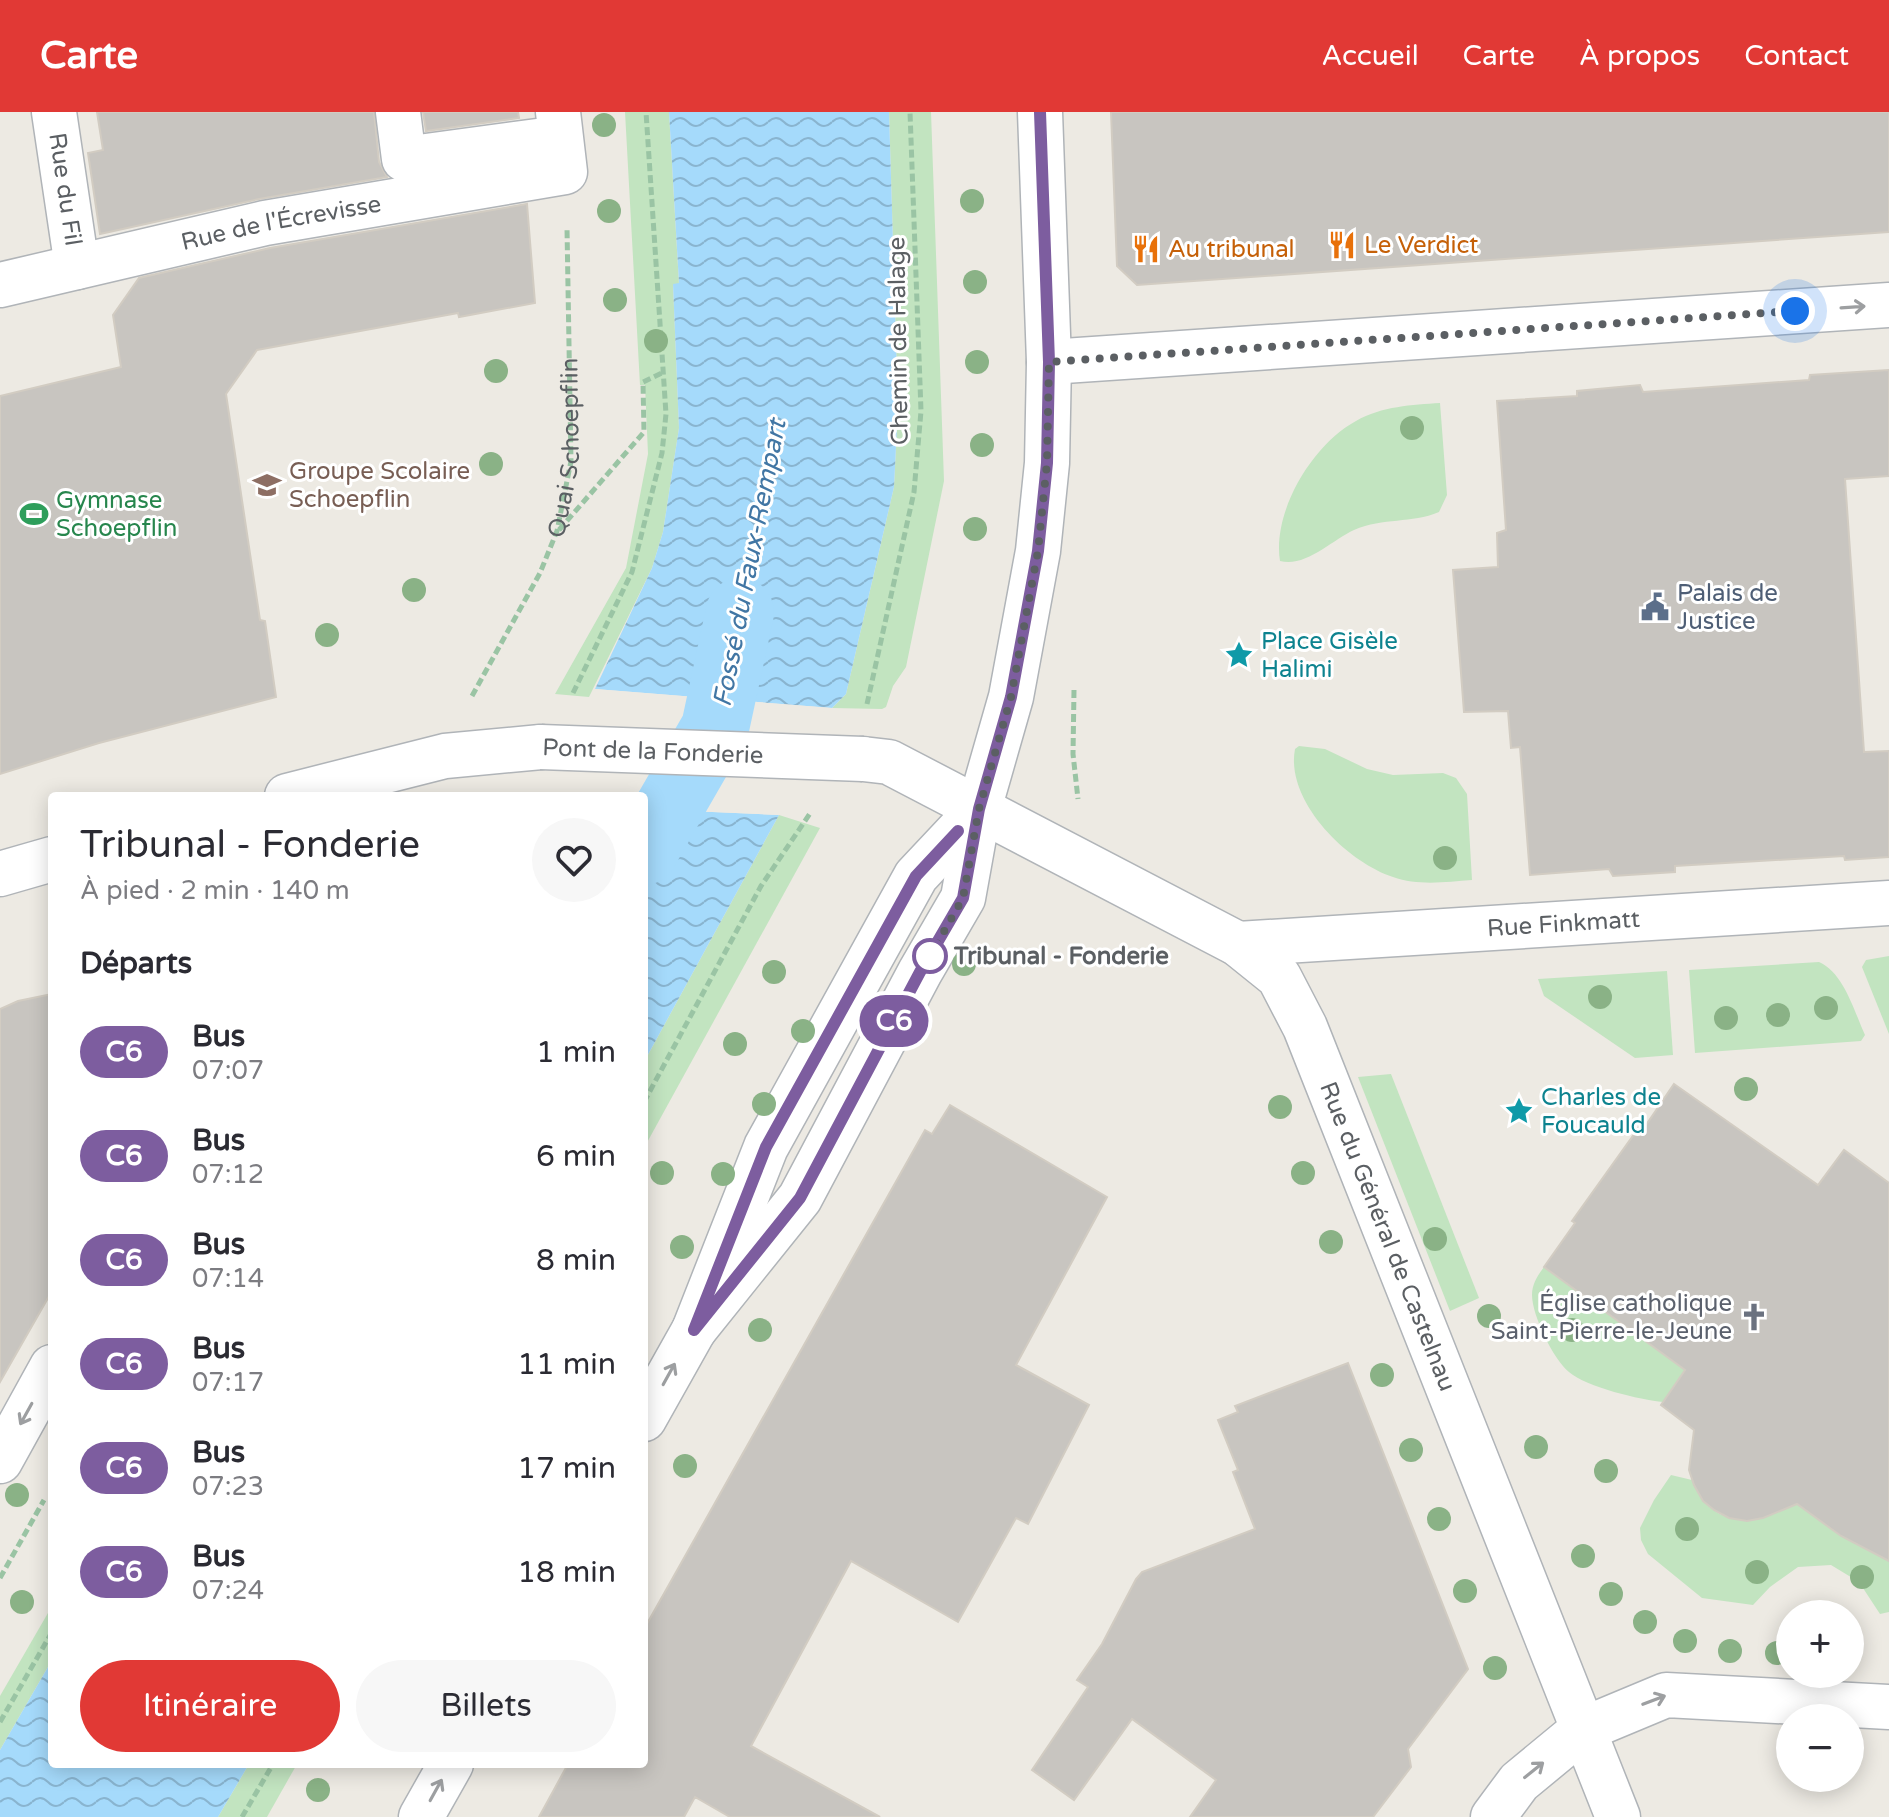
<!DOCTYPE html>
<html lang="fr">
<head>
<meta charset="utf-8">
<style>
  :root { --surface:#fff; --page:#f7f7f7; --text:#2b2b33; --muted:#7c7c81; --accent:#e13935 }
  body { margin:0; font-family:"Varela Round",sans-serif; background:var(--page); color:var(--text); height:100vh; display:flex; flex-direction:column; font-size:30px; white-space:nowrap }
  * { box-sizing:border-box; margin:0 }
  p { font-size:26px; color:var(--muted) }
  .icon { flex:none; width:44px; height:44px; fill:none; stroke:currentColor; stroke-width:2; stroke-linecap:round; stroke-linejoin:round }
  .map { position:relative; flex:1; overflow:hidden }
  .details { position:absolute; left:48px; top:680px; width:600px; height:976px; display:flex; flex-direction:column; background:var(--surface); border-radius:8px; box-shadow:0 4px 20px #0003 }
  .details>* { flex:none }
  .badge { padding:0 16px; border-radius:26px; font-size:28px; line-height:52px }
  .controls { position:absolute; left:1776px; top:1488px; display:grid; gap:16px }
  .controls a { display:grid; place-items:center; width:88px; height:88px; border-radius:50%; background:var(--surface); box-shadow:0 4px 20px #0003; font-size:40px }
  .you { position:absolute; width:40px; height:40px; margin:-20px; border:6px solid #fff; border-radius:50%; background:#1a73e8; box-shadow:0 0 0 12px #1a73e833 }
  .map>.badge { position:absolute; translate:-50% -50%; box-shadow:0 0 0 4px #fff }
  h2 { padding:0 32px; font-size:30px; line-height:72px }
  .round { display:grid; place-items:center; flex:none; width:84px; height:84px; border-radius:42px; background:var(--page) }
  .overview { display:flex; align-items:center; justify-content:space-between; height:136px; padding:0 32px }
  h1 { font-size:38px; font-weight:600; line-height:60px }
  .cta { display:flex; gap:16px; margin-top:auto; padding:16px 32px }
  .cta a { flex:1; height:92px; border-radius:48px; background:var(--accent); color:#fff; font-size:32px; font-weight:600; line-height:92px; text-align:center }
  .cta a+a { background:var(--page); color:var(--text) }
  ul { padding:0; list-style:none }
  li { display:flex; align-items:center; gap:24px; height:104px; padding:0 32px }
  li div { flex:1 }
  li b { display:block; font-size:30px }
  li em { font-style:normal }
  li .badge { min-width:88px; font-weight:700; text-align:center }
  header { display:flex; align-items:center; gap:48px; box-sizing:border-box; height:112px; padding:0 40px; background:var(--accent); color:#fff }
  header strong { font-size:38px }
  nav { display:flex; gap:44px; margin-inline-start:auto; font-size:28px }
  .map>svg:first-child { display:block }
</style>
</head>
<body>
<header>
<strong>Carte</strong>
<nav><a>Accueil</a><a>Carte</a><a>À propos</a><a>Contact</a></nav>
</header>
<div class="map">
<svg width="1889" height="1705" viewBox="0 0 1889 1705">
  <defs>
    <pattern id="water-waves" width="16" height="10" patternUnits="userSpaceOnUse" patternTransform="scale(2)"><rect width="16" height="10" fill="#a5dafb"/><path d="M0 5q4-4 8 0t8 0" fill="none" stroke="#89b4cf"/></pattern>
  </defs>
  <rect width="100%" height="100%" fill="#edeae3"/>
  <g fill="#c2e4c0">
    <polygon points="625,0 669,0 679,172 673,172 679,316 663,420 652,456 589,585 555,582 626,456 648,342 645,273 640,273"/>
    <polygon points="889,0 931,0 944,369 906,555 893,574 886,595 882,597 832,596 846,582 894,375 898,295"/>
    <path d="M1440,291L1447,383L1439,400C1411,412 1384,405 1354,418C1332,428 1305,456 1280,449C1272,399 1313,332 1356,309C1382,294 1412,293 1440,291Z"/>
    <path d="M1299,634L1325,637L1367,657L1393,663L1443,661L1456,666L1467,682L1472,768C1446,770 1418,774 1393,765C1347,750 1285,689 1295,637Z"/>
    <polygon points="779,703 820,716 644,1036 644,950"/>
    <polygon points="1889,844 1889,922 1862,855 1866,848"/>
    <path d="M1819,850C1844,861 1854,899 1865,923L1861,929L1695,941L1689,858Z"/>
    <polygon points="1667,859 1673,943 1635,946 1544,884 1538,867"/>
    <polygon points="1391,962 1479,1186 1450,1199 1358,965"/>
    <path d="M1544,1155L1622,1201L1617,1209L1685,1258L1663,1290C1641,1288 1586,1275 1569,1260C1553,1247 1532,1203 1532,1183C1532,1172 1538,1163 1544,1155Z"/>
    <path d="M1671,1363L1692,1368C1708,1414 1758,1419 1790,1388L1889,1426V1500L1880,1502L1859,1470L1831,1453L1798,1455L1770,1475L1753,1493L1702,1486L1648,1442L1641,1428L1640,1416L1654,1388Z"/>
    <polygon points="52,1494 52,1548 0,1638 0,1584"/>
    <polygon points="249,1652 297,1652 267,1705 218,1705"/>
  </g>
  <g fill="url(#water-waves)">
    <polygon points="669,0 889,0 898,295 894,375 846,582 832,596 595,577 652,456 663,420 679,316 673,172 679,171"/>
    <polygon points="644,697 779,703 644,950"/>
    <polygon points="52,1548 52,1652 249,1652 218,1705 0,1705 0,1638"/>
  </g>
  <g fill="#edeae3">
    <polygon points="595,577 832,596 830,600 720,593 593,580"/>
    <polygon points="644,693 779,699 781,700 779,703 644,697"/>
  </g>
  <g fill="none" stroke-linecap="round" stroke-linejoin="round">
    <polyline stroke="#a5dafb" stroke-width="68" points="644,739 715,616 740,500"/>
  </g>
  <g fill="#c8c5c0" stroke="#d2ccc2" stroke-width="2">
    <polygon points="97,0 374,0 379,50 387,65 259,87 100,122 88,41 103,38"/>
    <polygon points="423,0 518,0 519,6 426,19"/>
    <polygon points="1111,0 1889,0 1889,120 1137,173 1117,154"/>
    <polygon points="527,92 535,191 459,205 458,201 257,238 226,282 260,508 265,509 276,585 99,631 0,662 0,284 121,255 113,203 139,166 270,136"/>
    <polygon points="1889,258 1889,364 1845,367 1864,640 1889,639 1889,745 1845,748 1844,744 1675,754 1675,760 1613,764 1609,757 1530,763 1520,635 1511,636 1508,599 1464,600 1453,458 1498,455 1497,421 1506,418 1497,289 1577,284 1577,279 1640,273 1643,280 1809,268 1810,263"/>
    <polygon points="52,882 52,1179 0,1270 0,897 18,889"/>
    <polygon points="1674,972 1818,1073 1844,1038 1889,1071 1889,1449 1841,1424 1797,1392 1763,1406 1747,1409 1729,1406 1714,1398 1703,1389 1694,1373 1689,1358 1694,1318 1661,1293 1685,1258 1544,1155 1575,1111 1572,1109 1640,1014 1646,1013"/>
    <polygon points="950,993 1107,1085 1016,1253 1089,1293 1028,1412 1016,1406 958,1510 851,1449 751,1634 880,1705 730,1705 695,1685 684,1705 539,1705 568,1652 644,1652 644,1517 925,1018 932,1022"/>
    <polygon points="1348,1251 1468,1557 1408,1637 1411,1655 1373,1705 1190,1705 1216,1668 1132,1607 1074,1688 1032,1658 1088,1575 1077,1568 1102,1532 1136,1467 1142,1460 1255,1417 1233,1360 1238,1358 1218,1308 1238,1300 1235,1294"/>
  </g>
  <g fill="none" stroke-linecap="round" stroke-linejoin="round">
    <defs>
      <g id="minor">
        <path id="s2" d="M54,0L77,155"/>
        <polyline points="398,0 404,47 560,26"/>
        <path id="s3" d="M0,173L265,111L565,60L558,0"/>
        <polyline points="1049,250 1889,193"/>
        <path id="s4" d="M863,647L889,650L1238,832L1279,865L1305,915L1618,1705"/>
        <polyline points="287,684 445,644 541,635"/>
        <polyline points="0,762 52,747"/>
        <path id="s5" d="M1238,832L1889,791"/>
        <polyline points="694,1218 800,1086 920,860 963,786 979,697 1011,585 1038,439 1047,351 1049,250 1040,0"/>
        <polyline points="644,1307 694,1218 766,1035 916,764 979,697"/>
        <polyline points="0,1349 52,1255"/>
        <polyline points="421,1705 451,1652"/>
        <polyline points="1493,1705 1519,1670 1582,1618 1666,1583 1889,1595"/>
      </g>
    </defs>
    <use href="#minor" stroke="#b0b4b8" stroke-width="47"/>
    <g stroke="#9ac4a4" stroke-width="5" stroke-dasharray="8 4" stroke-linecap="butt">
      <polyline points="559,418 644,320 643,270 664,260"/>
      <polyline points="1074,578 1073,642 1078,687"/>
      <polyline points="573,581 632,460 662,341 666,302 646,0"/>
      <path id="s1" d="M472,584L540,461L557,419L571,349L567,116"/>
      <polyline points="867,592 914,380 921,299 910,0"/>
      <polyline points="644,990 761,774 811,700"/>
      <polyline points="0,1466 44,1388"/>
      <polyline points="0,1610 52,1520"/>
      <polyline points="242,1705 273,1652"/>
    </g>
    <use href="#minor" stroke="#fff" stroke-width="44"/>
    <defs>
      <g id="minor-bridge">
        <path id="s6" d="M541,635L863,647"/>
      </g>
    </defs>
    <use href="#minor-bridge" stroke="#b0b4b8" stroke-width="47" stroke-linecap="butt"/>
    <use href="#minor-bridge" stroke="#fff" stroke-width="44"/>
  </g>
  <g fill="#8ab286">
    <circle cx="604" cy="13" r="12"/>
    <circle cx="972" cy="89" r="12"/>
    <circle cx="609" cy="99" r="12"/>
    <circle cx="975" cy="170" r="12"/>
    <circle cx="615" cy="188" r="12"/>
    <circle cx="656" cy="229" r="12"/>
    <circle cx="977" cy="250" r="12"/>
    <circle cx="496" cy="259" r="12"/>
    <circle cx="1412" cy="316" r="12"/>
    <circle cx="982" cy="333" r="12"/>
    <circle cx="491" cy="352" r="12"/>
    <circle cx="975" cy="417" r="12"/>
    <circle cx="414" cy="478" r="12"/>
    <circle cx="327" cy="523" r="12"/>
    <circle cx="1445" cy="746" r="12"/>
    <circle cx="964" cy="852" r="12"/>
    <circle cx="774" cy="860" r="12"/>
    <circle cx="1600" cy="885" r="12"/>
    <circle cx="1826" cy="896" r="12"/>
    <circle cx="1778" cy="903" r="12"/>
    <circle cx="1726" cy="906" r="12"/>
    <circle cx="803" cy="919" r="12"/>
    <circle cx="735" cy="932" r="12"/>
    <circle cx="1746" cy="977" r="12"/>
    <circle cx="764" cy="992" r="12"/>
    <circle cx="1280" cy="995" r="12"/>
    <circle cx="662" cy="1061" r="12"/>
    <circle cx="1303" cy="1061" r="12"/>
    <circle cx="723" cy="1062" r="12"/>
    <circle cx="1435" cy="1127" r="12"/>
    <circle cx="1331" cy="1130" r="12"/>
    <circle cx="682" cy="1135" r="12"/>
    <circle cx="1489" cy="1204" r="12"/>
    <circle cx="760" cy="1218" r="12"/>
    <circle cx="1572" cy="1218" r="12"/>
    <circle cx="1382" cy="1263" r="12"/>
    <circle cx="1536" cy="1335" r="12"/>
    <circle cx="1411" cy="1338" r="12"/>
    <circle cx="685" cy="1354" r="12"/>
    <circle cx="1606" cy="1359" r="12"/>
    <circle cx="17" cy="1383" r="12"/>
    <circle cx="1439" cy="1407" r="12"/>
    <circle cx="1687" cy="1417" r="12"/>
    <circle cx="1583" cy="1444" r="12"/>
    <circle cx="1757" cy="1460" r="12"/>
    <circle cx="1862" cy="1465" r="12"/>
    <circle cx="1465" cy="1479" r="12"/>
    <circle cx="1611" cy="1482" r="12"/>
    <circle cx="22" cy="1490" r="12"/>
    <circle cx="1645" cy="1510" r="12"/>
    <circle cx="1685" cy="1529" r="12"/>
    <circle cx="1730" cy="1539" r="12"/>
    <circle cx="1777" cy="1541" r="12"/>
    <circle cx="1495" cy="1556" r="12"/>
    <circle cx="318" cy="1678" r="12"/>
  </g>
  <defs><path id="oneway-shaft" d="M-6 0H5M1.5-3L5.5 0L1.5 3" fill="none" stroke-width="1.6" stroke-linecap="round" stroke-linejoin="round" transform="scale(2)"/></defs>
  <g stroke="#9d9fa1">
    <use href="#oneway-shaft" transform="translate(1853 195) rotate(-4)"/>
    <use href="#oneway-shaft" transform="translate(669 1262) rotate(-61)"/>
    <use href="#oneway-shaft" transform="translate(26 1302) rotate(119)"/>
    <use href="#oneway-shaft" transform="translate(1654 1588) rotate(-21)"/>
    <use href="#oneway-shaft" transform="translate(1534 1658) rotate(-39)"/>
    <use href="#oneway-shaft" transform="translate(436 1678) rotate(-61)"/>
  </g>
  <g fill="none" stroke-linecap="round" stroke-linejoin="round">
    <defs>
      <polyline id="line" points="958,719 916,764 766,1035 694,1218 800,1086 920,860 963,786 979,697 1011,585 1038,439 1047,351 1049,250 1040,0"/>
    </defs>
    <use href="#line" stroke="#fff" stroke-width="18"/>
    <use href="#line" stroke="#7d5d9f" stroke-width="12"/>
    <polyline stroke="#5b5f63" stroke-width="8" stroke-dasharray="0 14.4" points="930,844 963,786 979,697 1011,585 1038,439 1047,351 1049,250 1795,199"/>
  </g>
  <defs>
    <symbol id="restaurant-bare" viewBox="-9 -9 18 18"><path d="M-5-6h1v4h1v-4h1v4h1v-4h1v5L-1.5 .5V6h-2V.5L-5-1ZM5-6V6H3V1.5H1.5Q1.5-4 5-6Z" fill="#e8710a" stroke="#fff" stroke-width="2.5" paint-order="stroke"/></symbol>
    <symbol id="school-bare" viewBox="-9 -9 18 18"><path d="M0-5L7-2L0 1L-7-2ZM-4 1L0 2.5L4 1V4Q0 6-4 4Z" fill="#8d6e63" stroke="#fff" stroke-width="2.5" paint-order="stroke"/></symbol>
    <symbol id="stadium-bare" viewBox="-9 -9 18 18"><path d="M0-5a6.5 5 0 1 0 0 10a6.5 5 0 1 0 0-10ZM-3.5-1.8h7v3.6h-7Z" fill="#2e9e5b" stroke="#fff" stroke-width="2.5" paint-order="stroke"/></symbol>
    <symbol id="civic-bare" viewBox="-9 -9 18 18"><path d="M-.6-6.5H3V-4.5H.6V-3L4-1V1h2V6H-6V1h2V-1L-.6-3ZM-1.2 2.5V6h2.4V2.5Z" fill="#5c6f8a" stroke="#fff" stroke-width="2.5" paint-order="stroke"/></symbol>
    <symbol id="sight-bare" viewBox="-9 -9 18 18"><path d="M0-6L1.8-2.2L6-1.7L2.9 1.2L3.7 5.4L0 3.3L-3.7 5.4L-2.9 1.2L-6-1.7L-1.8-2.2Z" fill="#0f9aa8" stroke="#fff" stroke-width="2.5" paint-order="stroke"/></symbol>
    <symbol id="church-bare" viewBox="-9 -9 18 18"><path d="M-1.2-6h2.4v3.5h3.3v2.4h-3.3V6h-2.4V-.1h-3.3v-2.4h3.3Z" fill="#6b7280" stroke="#fff" stroke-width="2.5" paint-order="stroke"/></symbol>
  </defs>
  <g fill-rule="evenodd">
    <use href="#restaurant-bare" x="1322" y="113" width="40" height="40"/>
    <use href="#restaurant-bare" x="1126" y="117" width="40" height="40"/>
    <use href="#school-bare" x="247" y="353" width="40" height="40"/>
    <use href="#stadium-bare" x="14" y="382" width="40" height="40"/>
    <use href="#civic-bare" x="1635" y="475" width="40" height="40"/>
    <use href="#sight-bare" x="1219" y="523" width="40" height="40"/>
    <use href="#sight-bare" x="1499" y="979" width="40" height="40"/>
    <use href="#church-bare" x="1734" y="1185" width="40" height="40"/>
  </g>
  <circle fill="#fff" stroke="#7d5d9f" stroke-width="4" cx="930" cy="844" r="16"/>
  <g text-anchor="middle" stroke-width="6" stroke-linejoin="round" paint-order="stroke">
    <g font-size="24" fill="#5b5f63" stroke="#fff">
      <text dy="8" stroke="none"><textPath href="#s2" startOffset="78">Rue du Fil</textPath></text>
      <text dy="8" stroke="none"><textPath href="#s3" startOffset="288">Rue de l'Écrevisse</textPath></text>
      <text transform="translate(898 229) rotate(-91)" y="8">Chemin de Halage</text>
      <text dy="8" stroke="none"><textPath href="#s1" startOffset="270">Quai Schoepflin</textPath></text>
      <text dy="8" stroke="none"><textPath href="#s6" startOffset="112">Pont de la Fonderie</textPath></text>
      <text dy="8" stroke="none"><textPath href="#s5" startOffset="326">Rue Finkmatt</textPath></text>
      <text dy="8" stroke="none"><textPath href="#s4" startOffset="754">Rue du Général de Castelnau</textPath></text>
    </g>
    <g font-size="24" fill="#c56008" stroke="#fff" text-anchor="start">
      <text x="1364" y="141">Le Verdict</text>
      <text x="1168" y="145">Au tribunal</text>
    </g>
    <g font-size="24" fill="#785e54" stroke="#fff" text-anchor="start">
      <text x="289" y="367">Groupe Scolaire<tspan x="289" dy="28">Schoepflin</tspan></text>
    </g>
    <g font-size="24" fill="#27864d" stroke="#fff" text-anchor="start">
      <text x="56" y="396">Gymnase<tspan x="56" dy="28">Schoepflin</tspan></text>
    </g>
    <g font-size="24" fill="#4e5e75" stroke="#fff" text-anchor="start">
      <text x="1677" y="489">Palais de<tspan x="1677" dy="28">Justice</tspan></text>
    </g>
    <g font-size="24" fill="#0d838f" stroke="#fff" text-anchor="start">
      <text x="1261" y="537">Place Gisèle<tspan x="1261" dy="28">Halimi</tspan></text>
      <text x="1541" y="993">Charles de<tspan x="1541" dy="28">Foucauld</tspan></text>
    </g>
    <g font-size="24" font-weight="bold" fill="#5b5f63" stroke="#fff" text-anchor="start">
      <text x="954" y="852">Tribunal - Fonderie</text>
    </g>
    <g font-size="24" fill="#5b616d" stroke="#fff" text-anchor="end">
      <text x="1732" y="1199">Église catholique<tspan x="1732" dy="28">Saint-Pierre-le-Jeune</tspan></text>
    </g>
    <g font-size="26" font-style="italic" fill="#4176a4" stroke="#fff">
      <text transform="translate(749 451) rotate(-79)" y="9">Fossé du Faux-Rempart</text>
    </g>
  </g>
</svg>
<div class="controls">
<a>+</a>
<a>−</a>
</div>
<div class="you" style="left:1795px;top:199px"></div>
<b class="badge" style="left:894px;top:909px;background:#7d5d9f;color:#fff">C6</b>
<section class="details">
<div class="overview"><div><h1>Tribunal - Fonderie</h1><p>À pied · 2 min · 140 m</p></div><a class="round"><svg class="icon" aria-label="heart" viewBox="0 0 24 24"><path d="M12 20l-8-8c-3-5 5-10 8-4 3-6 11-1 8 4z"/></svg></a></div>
<h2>Départs</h2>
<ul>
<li><span class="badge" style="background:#7d5d9f;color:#fff">C6</span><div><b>Bus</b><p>07:07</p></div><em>1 min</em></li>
<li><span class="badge" style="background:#7d5d9f;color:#fff">C6</span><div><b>Bus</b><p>07:12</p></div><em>6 min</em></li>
<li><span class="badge" style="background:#7d5d9f;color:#fff">C6</span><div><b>Bus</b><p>07:14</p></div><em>8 min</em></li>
<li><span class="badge" style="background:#7d5d9f;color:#fff">C6</span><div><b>Bus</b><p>07:17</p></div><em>11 min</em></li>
<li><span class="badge" style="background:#7d5d9f;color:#fff">C6</span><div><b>Bus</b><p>07:23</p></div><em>17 min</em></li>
<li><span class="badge" style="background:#7d5d9f;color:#fff">C6</span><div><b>Bus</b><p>07:24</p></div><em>18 min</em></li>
</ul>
<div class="cta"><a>Itinéraire</a><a>Billets</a></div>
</section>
</div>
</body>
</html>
